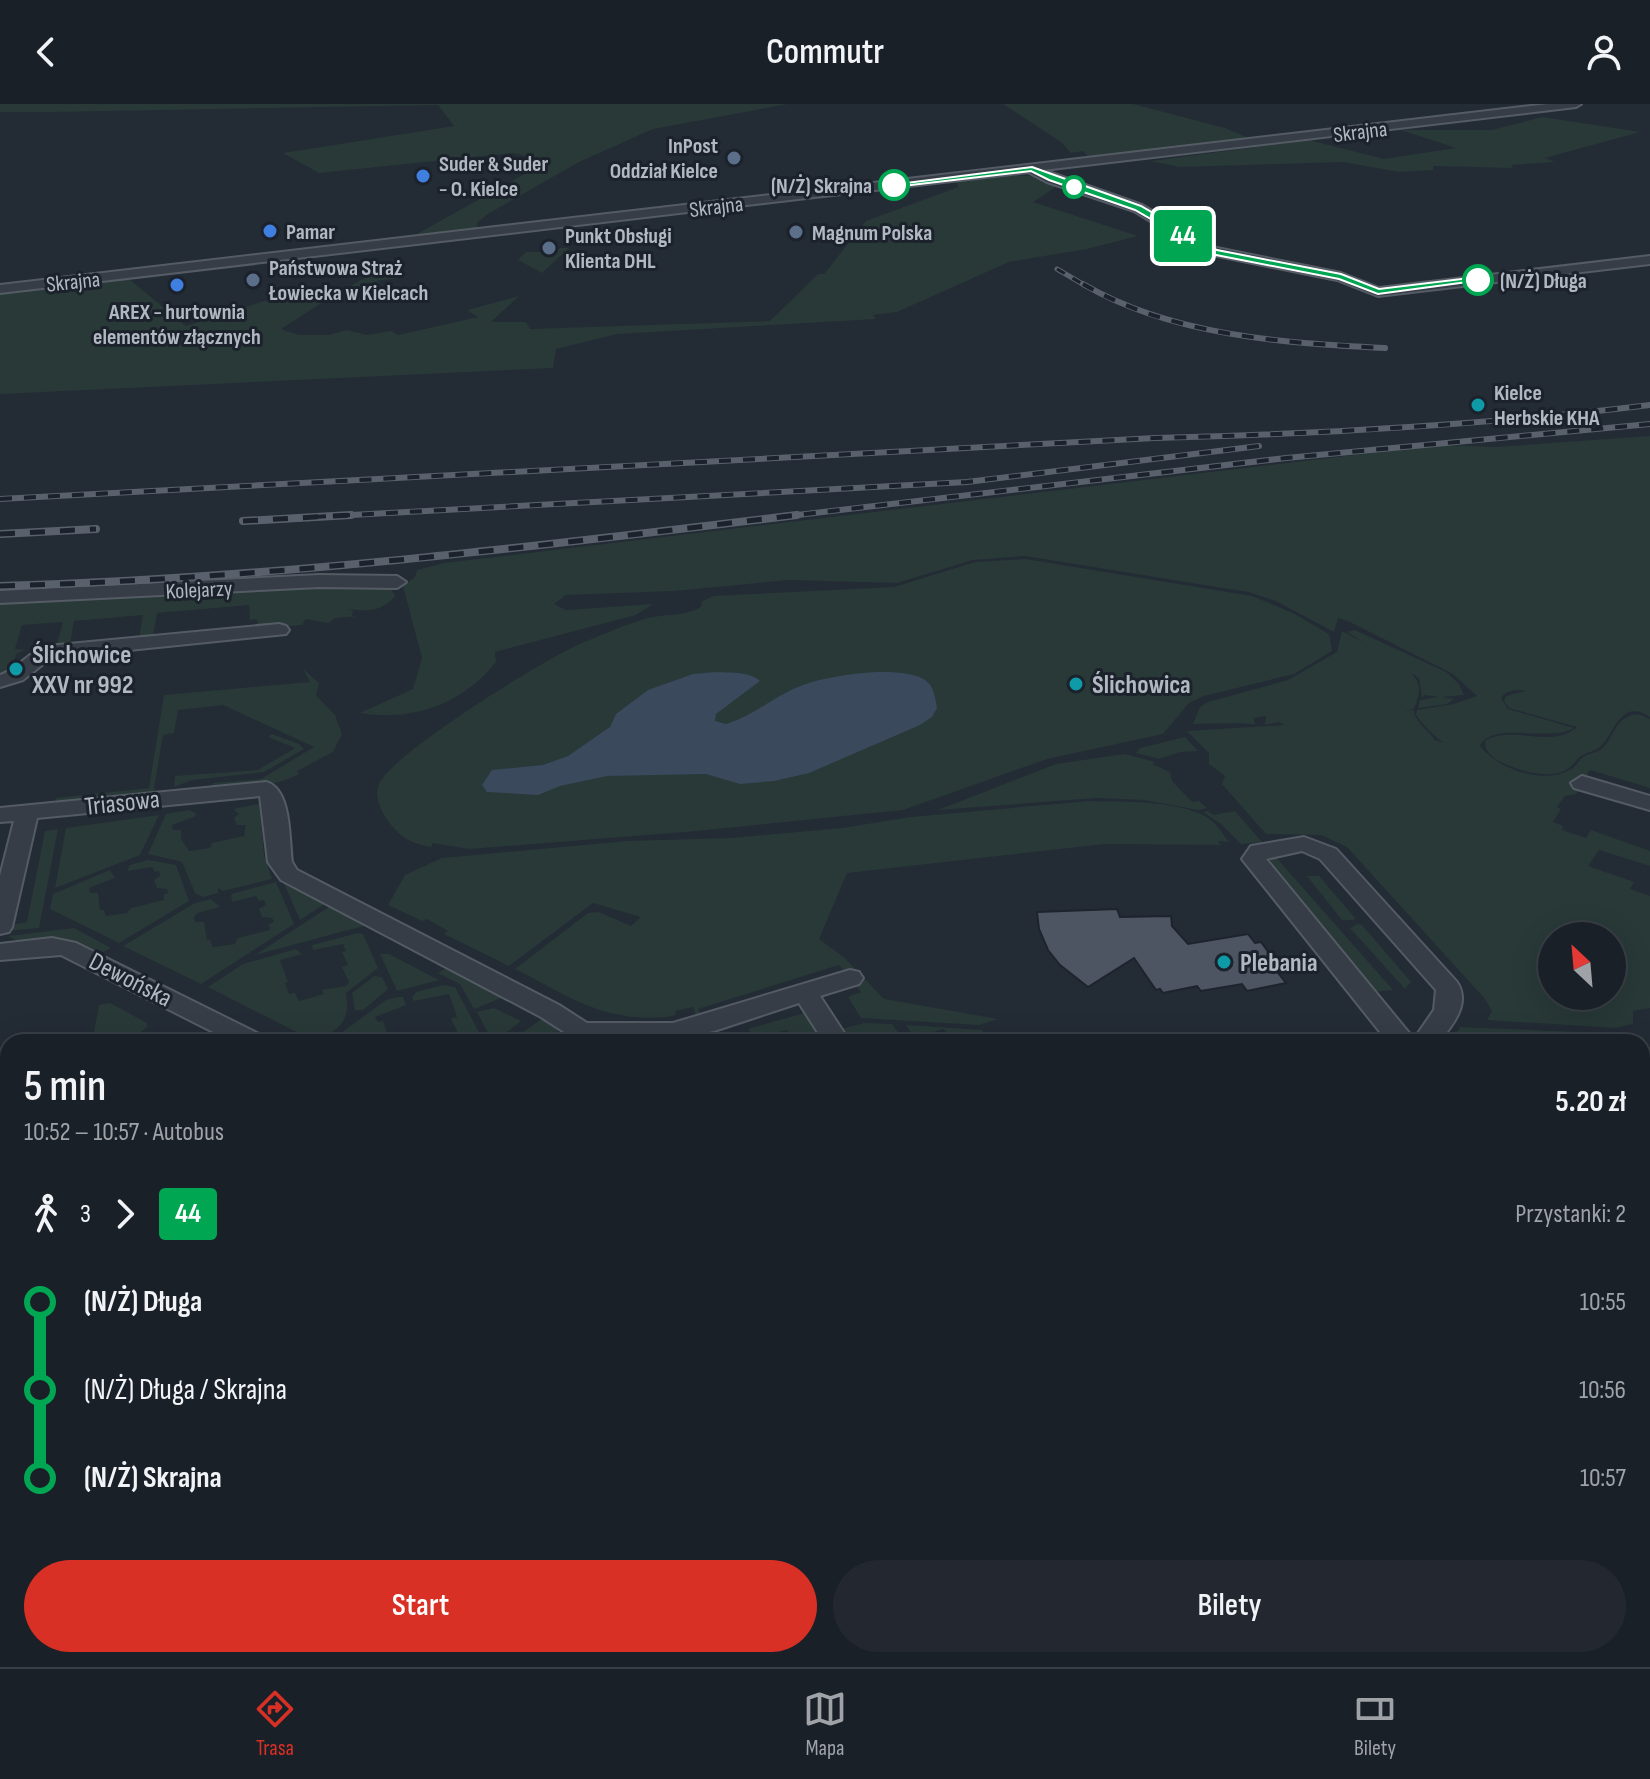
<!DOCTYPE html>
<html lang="pl">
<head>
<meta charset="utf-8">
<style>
  :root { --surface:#1a2028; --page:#232830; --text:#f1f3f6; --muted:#9fa3a8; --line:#383e45; --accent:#d93025 }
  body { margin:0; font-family:"Sofia Sans Condensed",sans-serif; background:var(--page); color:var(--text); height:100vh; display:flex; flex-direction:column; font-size:30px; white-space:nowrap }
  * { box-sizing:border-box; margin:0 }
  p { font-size:26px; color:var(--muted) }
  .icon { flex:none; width:44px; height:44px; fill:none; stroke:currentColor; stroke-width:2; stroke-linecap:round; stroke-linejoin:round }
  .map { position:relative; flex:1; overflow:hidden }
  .drawer { position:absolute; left:0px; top:930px; width:1650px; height:634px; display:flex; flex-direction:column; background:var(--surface); border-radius:24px 24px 0 0; box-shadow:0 8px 32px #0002,0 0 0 2px var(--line) }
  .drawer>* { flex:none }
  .badge { padding:0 16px; border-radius:6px; font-size:28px; line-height:52px }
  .needle { width:52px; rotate:334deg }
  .controls { position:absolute; left:1538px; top:818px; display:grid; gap:16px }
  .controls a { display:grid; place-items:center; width:88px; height:88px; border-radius:50%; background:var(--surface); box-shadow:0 8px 32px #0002,0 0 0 2px var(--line); font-size:40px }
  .map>.badge { position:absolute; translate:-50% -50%; box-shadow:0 0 0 4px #fff }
  .legs { display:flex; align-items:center; gap:12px; height:88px; padding:0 24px; font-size:26px }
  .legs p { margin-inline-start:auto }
  .headline { display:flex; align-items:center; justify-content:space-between; height:136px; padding:0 24px }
  h1 { font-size:44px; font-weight:600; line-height:60px }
  .cta { display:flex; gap:16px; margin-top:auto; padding:16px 24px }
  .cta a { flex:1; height:92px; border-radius:48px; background:var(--accent); color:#fff; font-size:32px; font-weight:600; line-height:92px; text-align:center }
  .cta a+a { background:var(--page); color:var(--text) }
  ul { padding:0 24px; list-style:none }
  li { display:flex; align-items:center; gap:28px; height:88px; font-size:30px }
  li i { display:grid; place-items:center; width:12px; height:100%; margin:0 10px; background:currentColor }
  li i::after { content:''; width:20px; height:20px; margin:-10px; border:6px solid; border-radius:50%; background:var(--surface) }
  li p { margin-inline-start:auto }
  li:first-child i { background:linear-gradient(#0000 50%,currentColor 0) }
  li:last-child i { background:linear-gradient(currentColor 50%,#0000 0) }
  header { display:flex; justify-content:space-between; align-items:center; height:104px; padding:0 24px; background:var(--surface); font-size:36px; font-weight:600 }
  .tabs { display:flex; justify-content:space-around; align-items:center; height:112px; border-top:2px solid var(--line); background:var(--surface); font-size:22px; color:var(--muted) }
  .tabs a { display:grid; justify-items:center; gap:4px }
  .tabs .current { color:var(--accent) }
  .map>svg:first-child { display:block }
</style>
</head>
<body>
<header><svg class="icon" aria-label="back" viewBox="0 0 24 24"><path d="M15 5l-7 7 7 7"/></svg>Commutr<svg class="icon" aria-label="person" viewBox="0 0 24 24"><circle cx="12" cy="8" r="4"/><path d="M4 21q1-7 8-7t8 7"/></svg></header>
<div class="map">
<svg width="1650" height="1563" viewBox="0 0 1650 1563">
  <rect width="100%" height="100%" fill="#232b35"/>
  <g fill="#283938" fill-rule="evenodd">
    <polygon points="0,0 788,0 653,25 579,58 488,110 478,118 476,125 415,131 548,57 512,49 319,69 283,49 454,22 438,1 54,8 0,8"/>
    <polygon points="1003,0 1133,0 1225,24 1251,35 1090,55 1083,47 1071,49 1061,38"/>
    <polygon points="1542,13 1640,28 1545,54 1555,58 1511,61 1513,64 1433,62 1433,66 1399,68 1343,58 1179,63 1151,57 1309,36 1384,55 1456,44 1401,26 1492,26"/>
    <polygon points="1005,71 1034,72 1059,81 1033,98 1138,132 1087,145 1009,158 897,208 873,211 876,215 617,230 556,245 553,264 0,290 0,190 129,175 186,222 302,185 338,189 389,160 405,169 402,170 406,173 377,177 380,179 334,191 281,225 299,231 329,231 347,226 367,231 391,227 398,231 478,213 467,206 519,192 491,218 526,218 530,225 770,217 818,170 824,170 866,117 958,83 957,77"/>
    <polygon points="560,144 569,144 542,169 518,156 526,148 555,148"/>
    <path d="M1650,332V613C1620,593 1615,630 1600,643C1595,647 1588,648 1583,651C1577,654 1574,660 1569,664C1552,677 1520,667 1503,659C1493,655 1484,647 1485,637C1512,620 1552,646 1577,623L1509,604L1504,597L1506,592L1525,587C1517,585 1506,586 1501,594L1508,605L1574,624C1549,639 1493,616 1480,642C1498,665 1542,681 1570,666C1576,663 1578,657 1583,653C1588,650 1595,649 1600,646C1612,638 1613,620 1627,613C1636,608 1641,611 1650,615V684L1590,666L1576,690L1565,692L1557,703L1561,705L1553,718L1563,722L1562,726L1586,734L1591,726L1650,747V762L1599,746L1588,762L1634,778L1630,785L1650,792V904L1633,907V920L1615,924L1487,916L1492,907L1485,895L1347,743L1321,731L1266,730L1222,680L1225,672L1209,660V649L1187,627L1285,621L1279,618L1265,621L1266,612L1254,614L1255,621C1245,618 1208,620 1193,620L1200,603L1208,598L1288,576L1337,548L1342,527C1360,537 1412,561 1418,579C1421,588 1417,597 1414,605L1404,607L1414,606C1414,619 1434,630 1434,636L1444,639C1433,631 1424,622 1416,611L1417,606L1454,600L1477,592L1453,570L1348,517L1338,514L1334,528L1276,497L1248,488L1025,452L973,456L897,479L789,476L674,487L566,491L554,500L566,506L653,500L636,511L495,548L496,558C463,600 412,618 360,609L413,585L422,554L403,482L415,473L417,466L444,459L1439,341L1497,343ZM1552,832H1612V892H1552Z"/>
    <path d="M1026,455L1252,492L1295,510L1329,530L1332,547L1294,570L1204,592L1189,599L1163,630L1047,655L903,706L697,727L469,745L433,739L431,743C410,740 397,731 386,714C380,704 374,692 379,680C392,649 549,552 584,538C605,530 639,514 660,512C675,510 686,511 701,503L702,497L714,492L894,483L975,458Z"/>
    <path d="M359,480L390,483L395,492C381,509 366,507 348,505L353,507L352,512H359L336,514L328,519L306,515L302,521L270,524V521L258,522L257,515L250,516L249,501L157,509L153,532L139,534L143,511L74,517L70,540L44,544L57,541L63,518L22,521L15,545L27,546L17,549L10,567L0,573V497L296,483C314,483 346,489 359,480Z"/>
    <polygon points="1355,526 1446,568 1459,580 1464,591 1442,593 1454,595 1447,600 1418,604 1420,596 1438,593 1425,591 1422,594 1419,574 1347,528"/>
    <path d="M303,565L319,579L316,591L335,611L342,630L333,648L297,667L299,670C274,684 240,683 212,686L213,679L261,675L314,643L223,601L178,606L174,629L163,631L154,684L158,688L55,702L56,694L149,684L164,591L310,578Z"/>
    <polygon points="272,630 299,640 304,645 264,668 192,676 174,683 175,672 258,666 295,644 268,633"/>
    <polygon points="1185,633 1198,647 1180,648 1159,655 1136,649 1140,644"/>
    <polygon points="1124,650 1152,657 1155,659 1152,660 1170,668 1172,677 1192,698 1199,697 1207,704 1198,706 1144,696 1096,694 938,706 1056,660"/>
    <path d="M1090,697C1123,698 1180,696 1208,714C1217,720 1223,730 1229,738L1218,737L1221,741L1105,740L847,769L819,835L845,854L884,895L998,915L979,921L861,914L848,893L861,888L839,861L698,905L701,912L697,914L693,903L675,907L676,911L667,913C602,919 567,891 515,865L588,809L599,808L631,822L641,813L593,799L509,862L444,830L448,827L427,815L422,817L388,801L405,771L442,754L627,737L730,734L842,724L911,713Z"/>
    <polygon points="259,700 264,751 272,775 223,787 218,784 218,789 203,793 195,789 182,758 148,750 166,710 189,706 195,709 196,712 172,721 173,726 181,726 181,735 189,747 210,744 212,739 244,732 246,721 237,721 234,714 239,710 233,705"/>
    <polygon points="1208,707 1213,711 1235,707 1262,738 1241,740 1221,720 1203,708"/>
    <polygon points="159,711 140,751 55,784 66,724"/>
    <polygon points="58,725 39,824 8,827 12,821 27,818 45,727"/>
    <polygon points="1274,751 1393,886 1373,888 1268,760"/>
    <polygon points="148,756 176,761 189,797 119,839 50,805 53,790 110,766 115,774 89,784 90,789 98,789 100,806 104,806 106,812 127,809 131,804 164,796 163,791 168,789 167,785 157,784 154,776 160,772 159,767 155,768 152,763 127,767 130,761"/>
    <polygon points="1307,772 1319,772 1355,814 1354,816 1342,816"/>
    <polygon points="283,777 326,799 300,816"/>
    <polygon points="276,778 294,820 201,880 123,842 195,799 211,795 220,803 198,809 194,813 195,818 204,818 207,836 210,836 213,843 235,840 238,834 270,826 269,820 274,818 272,814 262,813 259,805 266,801 264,796 259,797 256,792 232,798 231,790"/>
    <polygon points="332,801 367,821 255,851"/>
    <polygon points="1358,820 1362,821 1411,878 1405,885 1350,824"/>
    <polygon points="74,824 111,844 100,850 67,836 20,838 8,832"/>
    <path d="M358,829L363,830L378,864L346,889C351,918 339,929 310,935L208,883L243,860L296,845L302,850L280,856L288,878L285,879L289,890L295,889L299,897L324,890L322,886L346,882L349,878L342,863L348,861L342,848L346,847L343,840L313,846L312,841Z"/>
    <polygon points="380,850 389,850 439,876 397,887"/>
    <polygon points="448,863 502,891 501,894 474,905 460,880 438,869"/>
    <polygon points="374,872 382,873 388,885 363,906 355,906 352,889"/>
    <polygon points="443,881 455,883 481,932 479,938 444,938 459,931 451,915 457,913 449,890 414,897 412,894 416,888"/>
    <polygon points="398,893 403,893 406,901 375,913 378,918 383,917 390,938 329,938 386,896"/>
    <polygon points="110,899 147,919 147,923 128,938 92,938 99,901"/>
    <polygon points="494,904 521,917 498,935 499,938 493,938 477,908"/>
    <polygon points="804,909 823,938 791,938 789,935 793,932 787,926 754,934 748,925"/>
    <polygon points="543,914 558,922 557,938 553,935 527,938 522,929"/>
    <polygon points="865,919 892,920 904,936 845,938 837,926"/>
    <polygon points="906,921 982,926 988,938 949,938 945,934 950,931 943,925 915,934"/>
    <polygon points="1460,923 1628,930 1620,938 1451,938"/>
    <polygon points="1633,930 1644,933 1644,941 1650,943 1650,1141 1642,1145 1642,938 1625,938"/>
    <polygon points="0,1248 8,1254 8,1325 0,1320"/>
    <polygon points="306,1556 417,1556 416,1563 299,1563"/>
    <polygon points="609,1556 742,1556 764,1563 613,1563 607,1560"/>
    <polygon points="1326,1556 1411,1556 1418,1560 1416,1563 1322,1563"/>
  </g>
  <path fill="#3a495c" d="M715,568C730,569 749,567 760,577L716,610L715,617L726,620C754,612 775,591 803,581C829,571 900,560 925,576C934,582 935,593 937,604L932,613L920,621L809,669L774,677L740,680L706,670L607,672L560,682L538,691L487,688L482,681L492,666L543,661L568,652L610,623L616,610L648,586L693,570Z"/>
  <polygon fill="#4c5561" stroke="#1e242d" stroke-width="2" points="1117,805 1120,813 1171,812 1172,822 1188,840 1248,830 1255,839 1261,838 1283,868 1278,869 1286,879 1247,887 1242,880 1201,887 1197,882 1163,889 1160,885 1156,886 1134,854 1088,883 1060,861 1048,846 1039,825 1037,808"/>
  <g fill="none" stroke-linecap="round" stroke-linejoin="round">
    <defs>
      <g id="minor">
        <polygon points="1548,0 1581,0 1576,3 1043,66 1142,101 1212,143 1341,169 1379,184 1650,152 1650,160 1378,192 1337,176 1203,149 1134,107 1047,78 1028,68 0,189 0,181"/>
        <polygon points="319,471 397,472 406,478 397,484 319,483 0,499 0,487"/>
        <path d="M279,520L286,522L289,526L286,530L51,554L23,576L0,583V571C19,565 28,547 48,542Z"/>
        <polygon points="1582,672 1650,692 1650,706 1574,684 1571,679"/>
        <path d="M266,678C292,685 289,736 292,758L297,766L559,901L587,919H673L850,866L859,868L863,874L859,880L820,892L850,938H824L799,899L714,927L655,938L581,936L572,933L541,913L281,776L268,758L260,692L37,714L12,823L9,828L0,830V772L14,717L0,718V704Z"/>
        <path d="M1304,733L1336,745L1457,878C1471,899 1453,921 1439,938H1388L1242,755L1251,742ZM1302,747L1320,755L1436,886L1434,906L1414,935L1266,755Z"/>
        <polygon points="52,834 76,839 263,932 267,938 233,938 61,851 0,856 0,840"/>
        <polygon points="0,1064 8,1066 8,1089 0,1087"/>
        <polygon points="1642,1214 1650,1216 1650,1247 1642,1245"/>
        <polygon points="0,1479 8,1482 8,1516 0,1513"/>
        <polygon points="80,1556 124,1556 128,1563 83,1563"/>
        <polygon points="224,1556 265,1556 262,1563 220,1563"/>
        <polygon points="548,1556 584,1556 588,1563 550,1563"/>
        <polygon points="982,1556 1018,1556 1019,1563 981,1563"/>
      </g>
    </defs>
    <use href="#minor" stroke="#545b64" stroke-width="4"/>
    <use href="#minor" fill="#363d46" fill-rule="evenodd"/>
    <defs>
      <polyline id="rail-far2" points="1057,165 1086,182"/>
      <g id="rail-far1">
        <path d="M1083,180C1172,232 1284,239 1385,244"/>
        <path d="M0,395L1155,334C1320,330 1486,321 1650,301"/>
        <polyline points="314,413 967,378 1259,342"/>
        <polyline points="780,413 1286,354 1650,320"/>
      </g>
      <g id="rail">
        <polyline points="243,417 351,411"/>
        <polyline points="0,430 96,425"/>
        <path d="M0,482C267,475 532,443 797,411"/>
      </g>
    </defs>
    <use href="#rail-far2" stroke="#59616d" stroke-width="5"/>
    <use href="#rail-far1" stroke="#59616d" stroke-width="6"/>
    <use href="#rail" stroke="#59616d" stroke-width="8"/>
    <use href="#rail-far2" stroke="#1c222b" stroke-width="3" stroke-dasharray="9" stroke-linecap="butt"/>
    <use href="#rail-far1" stroke="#1c222b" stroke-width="4" stroke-dasharray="12" stroke-linecap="butt"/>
    <use href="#rail" stroke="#1c222b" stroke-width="5" stroke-dasharray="15" stroke-linecap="butt"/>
  </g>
  <polygon fill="#00a651" stroke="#fff" stroke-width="2" points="1032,63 1141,102 1217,146 1341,170 1379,185 1478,173 1482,176 1378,190 1339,175 1211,150 1135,106 1049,76 1031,67 894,83 890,81"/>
  <g fill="#5c6f8a" stroke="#1c222b" stroke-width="3">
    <circle cx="734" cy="54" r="8"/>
    <circle cx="796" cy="128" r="8"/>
    <circle cx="549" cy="144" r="8"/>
    <circle cx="253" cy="176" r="8"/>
  </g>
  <g fill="#3f7fe0" stroke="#1c222b" stroke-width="3">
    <circle cx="423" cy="72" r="8"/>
    <circle cx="270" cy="127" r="8"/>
    <circle cx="177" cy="181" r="8"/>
  </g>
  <g fill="#fff" stroke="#00a651" stroke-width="4">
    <circle cx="894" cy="81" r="14"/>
    <circle cx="1074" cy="83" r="10"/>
    <circle cx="1478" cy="176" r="14"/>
  </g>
  <g fill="#0f9aa8" stroke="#1c222b" stroke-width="3">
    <circle cx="1478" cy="301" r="8"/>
    <circle cx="16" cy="565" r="8"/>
    <circle cx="1076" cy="580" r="8"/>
    <circle cx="1224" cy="858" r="8"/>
  </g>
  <g text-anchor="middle" stroke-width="6" stroke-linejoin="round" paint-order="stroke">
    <g font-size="22" fill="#b1b8c2" stroke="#1c222b">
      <text transform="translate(1360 27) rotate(-7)" y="8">Skrajna</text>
      <text transform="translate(716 102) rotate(-7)" y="8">Skrajna</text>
      <text transform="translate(73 177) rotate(-6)" y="8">Skrajna</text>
      <text transform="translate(199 485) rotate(-3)" y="8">Kolejarzy</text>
    </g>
    <g font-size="22" font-weight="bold" fill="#b1b8c2" stroke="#1c222b" text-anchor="start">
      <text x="718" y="49" text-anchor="end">InPost<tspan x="718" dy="25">Oddział Kielce</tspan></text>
      <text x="439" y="67">Suder &amp; Suder<tspan x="439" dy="25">- O. Kielce</tspan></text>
      <text x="286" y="135">Pamar</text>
      <text x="812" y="136">Magnum Polska</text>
      <text x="565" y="139">Punkt Obsługi<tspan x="565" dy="25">Klienta DHL</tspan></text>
      <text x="269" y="171">Państwowa Straż<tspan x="269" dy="25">Łowiecka w Kielcach</tspan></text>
      <text x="177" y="215" text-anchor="middle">AREX - hurtownia<tspan x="177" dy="25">elementów złącznych</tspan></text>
      <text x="1494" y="296">Kielce<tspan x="1494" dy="25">Herbskie KHA</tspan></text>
    </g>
    <g font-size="22" font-weight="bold" fill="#b1b8c2" stroke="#1c222b" text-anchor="end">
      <text x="872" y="89">(N/Ż) Skrajna</text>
      <text x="1500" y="184" text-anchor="start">(N/Ż) Długa</text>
    </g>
    <g font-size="26" font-weight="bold" fill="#b1b8c2" stroke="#1c222b" text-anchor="start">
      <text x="32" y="559">Ślichowice<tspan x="32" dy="30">XXV nr 992</tspan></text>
      <text x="1092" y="589">Ślichowica</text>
      <text x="1240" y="867">Plebania</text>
    </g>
    <g font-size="26" fill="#b1b8c2" stroke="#1c222b">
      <text transform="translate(122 698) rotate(-6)" y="9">Triasowa</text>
      <text transform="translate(131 875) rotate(27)" y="9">Dewońska</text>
    </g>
  </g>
</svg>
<div class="controls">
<a><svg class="needle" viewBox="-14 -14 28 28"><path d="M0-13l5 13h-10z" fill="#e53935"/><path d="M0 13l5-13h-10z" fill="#9fa3a8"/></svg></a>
</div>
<b class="badge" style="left:1183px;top:132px;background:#00a651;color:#fff">44</b>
<section class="drawer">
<div class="headline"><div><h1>5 min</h1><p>10:52 – 10:57 · Autobus</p></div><b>5.20 zł</b></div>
<div class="legs"><svg class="icon" aria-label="walk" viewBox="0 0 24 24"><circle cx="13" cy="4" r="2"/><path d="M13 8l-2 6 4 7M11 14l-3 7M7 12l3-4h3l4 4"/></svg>3<svg class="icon" aria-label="forward" viewBox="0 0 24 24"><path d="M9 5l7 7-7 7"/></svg><b class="badge" style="background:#00a651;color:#fff">44</b><p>Przystanki: 2</p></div>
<ul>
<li><i style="color:#00a651"></i><b>(N/Ż) Długa</b><p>10:55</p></li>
<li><i style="color:#00a651"></i><span>(N/Ż) Długa / Skrajna</span><p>10:56</p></li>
<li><i style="color:#00a651"></i><b>(N/Ż) Skrajna</b><p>10:57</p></li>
</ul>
<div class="cta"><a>Start</a><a>Bilety</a></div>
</section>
</div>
<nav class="tabs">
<a class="current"><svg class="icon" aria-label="directions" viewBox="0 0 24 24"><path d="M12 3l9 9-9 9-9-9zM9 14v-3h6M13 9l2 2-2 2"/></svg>Trasa</a>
<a><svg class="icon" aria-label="map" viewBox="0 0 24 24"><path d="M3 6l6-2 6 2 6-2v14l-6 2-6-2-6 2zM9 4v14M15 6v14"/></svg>Mapa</a>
<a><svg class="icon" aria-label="tickets" viewBox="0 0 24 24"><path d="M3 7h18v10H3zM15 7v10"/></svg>Bilety</a>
</nav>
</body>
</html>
